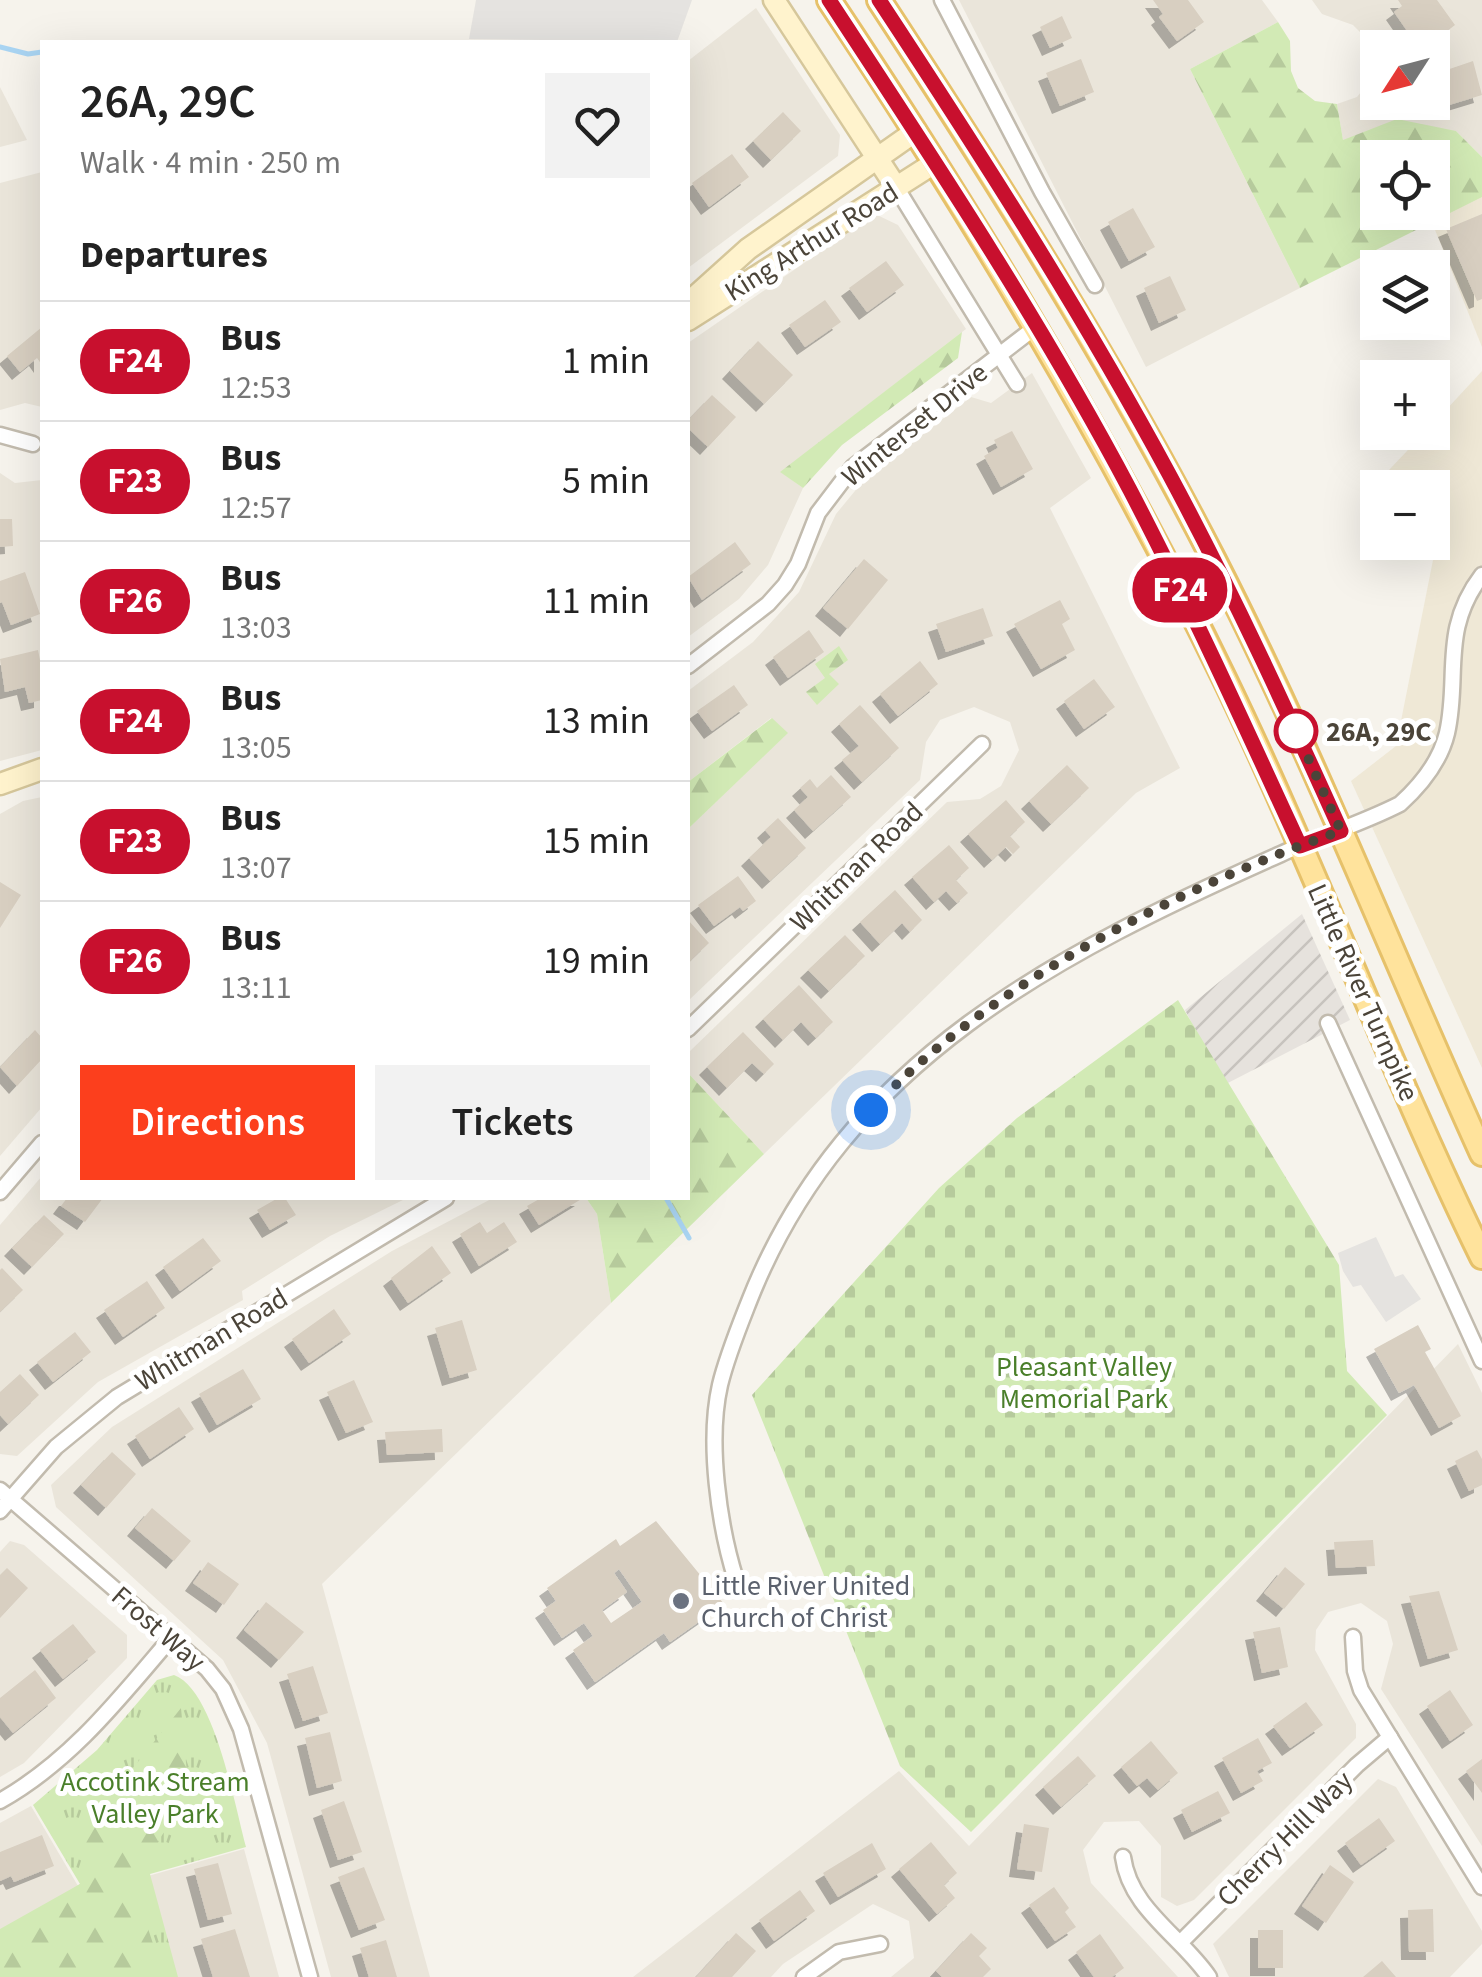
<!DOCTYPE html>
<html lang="en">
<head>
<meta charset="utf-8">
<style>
  :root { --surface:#fff; --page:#f2f2f2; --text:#222; --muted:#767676; --line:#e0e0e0; --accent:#fc3f1d }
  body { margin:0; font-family:"Source Sans 3",sans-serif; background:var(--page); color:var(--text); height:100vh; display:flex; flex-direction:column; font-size:38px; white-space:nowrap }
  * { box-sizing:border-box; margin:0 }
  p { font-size:32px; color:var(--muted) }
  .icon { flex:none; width:55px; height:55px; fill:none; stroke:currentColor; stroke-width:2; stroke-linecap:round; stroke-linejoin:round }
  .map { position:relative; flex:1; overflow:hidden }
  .sheet { position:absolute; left:40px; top:40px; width:650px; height:1160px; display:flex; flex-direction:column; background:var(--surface); border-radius:0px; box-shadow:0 10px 40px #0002 }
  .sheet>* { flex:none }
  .badge { padding:0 20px; border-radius:32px; font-size:35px; line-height:65px }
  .needle { width:65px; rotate:234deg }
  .controls { position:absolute; left:1360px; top:30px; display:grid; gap:20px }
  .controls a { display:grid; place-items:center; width:90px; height:90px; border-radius:0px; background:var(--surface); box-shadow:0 10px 40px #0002; font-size:50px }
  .you { position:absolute; width:50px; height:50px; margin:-25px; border:8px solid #fff; border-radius:50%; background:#1a73e8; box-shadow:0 0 0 15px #1a73e833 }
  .map>.badge { position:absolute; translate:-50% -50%; box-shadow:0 0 0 5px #fff }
  h2 { padding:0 40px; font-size:38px; line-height:90px }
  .round { display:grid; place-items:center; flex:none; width:105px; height:105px; border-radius:0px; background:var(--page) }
  .head { display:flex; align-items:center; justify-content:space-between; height:170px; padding:0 40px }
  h1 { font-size:48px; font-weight:600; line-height:75px }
  .action { display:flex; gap:20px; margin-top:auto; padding:20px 40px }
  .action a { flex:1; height:115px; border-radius:0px; background:var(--accent); color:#fff; font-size:40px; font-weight:600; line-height:115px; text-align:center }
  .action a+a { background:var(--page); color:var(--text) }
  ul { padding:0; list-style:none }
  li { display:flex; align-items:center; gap:30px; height:120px; padding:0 40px; border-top:2px solid var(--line) }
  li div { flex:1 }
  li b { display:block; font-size:38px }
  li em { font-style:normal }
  li .badge { min-width:110px; font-weight:700; text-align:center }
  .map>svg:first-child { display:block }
</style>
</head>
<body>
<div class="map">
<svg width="1482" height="1977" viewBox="0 0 1482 1977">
  <defs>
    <pattern id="industrial-furrows" width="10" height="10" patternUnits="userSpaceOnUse" patternTransform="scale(2.5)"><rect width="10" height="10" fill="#e6e2dd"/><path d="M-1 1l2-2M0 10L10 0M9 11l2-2" fill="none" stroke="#c7c3be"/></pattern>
    <pattern id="grass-tufts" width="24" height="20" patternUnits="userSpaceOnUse" patternTransform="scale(2.5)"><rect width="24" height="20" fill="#d2eab5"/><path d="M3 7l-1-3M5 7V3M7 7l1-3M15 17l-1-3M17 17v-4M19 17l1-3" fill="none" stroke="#b6ca9c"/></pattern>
    <pattern id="forest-firs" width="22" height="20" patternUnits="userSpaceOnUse" patternTransform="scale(2.5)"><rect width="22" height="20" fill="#d2eab5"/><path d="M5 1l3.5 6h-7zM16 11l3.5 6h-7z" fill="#b6ca9c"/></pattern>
    <pattern id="cemetery-stones" width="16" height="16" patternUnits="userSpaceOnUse" patternTransform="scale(2.5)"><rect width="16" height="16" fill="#d2eab5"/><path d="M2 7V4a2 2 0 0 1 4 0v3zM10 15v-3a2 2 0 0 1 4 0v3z" fill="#b6ca9c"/></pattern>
    <filter id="shadow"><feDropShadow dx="-8" dy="8" stdDeviation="0" flood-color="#0004"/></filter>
  </defs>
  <rect width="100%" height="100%" fill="#f6f3ec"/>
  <g fill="#eae5da" fill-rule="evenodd">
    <polygon points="959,0 1262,0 1278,22 1190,69 1300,288 1146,367"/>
    <path d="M1312,0H1482V157L1456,131L1343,140L1337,104L1357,97L1370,81L1368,40L1353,25L1322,14ZM1378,48H1432V102H1378Z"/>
    <polygon points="756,8 840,135 838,156 688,268 688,61"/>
    <polygon points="0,87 27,140 0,147"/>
    <polygon points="42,172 42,407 25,403 0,410 0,183"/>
    <polygon points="875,214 898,225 966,329 781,472 803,488 768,565 739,599 688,637 688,343"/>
    <polygon points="1032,373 1091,478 1050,508 1180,768 1136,793 764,1154 688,1073 688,1053 947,802 980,799 1001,786 1019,750 1010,722 974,707 940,720 926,742 920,780 688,1001 688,829 787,733 771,718 688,782 688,691 753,642 799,592 836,514 864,480 971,397 991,403"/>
    <polygon points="0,473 15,483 42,480 42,750 0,761"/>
    <polygon points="42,797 42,1107 0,1156 0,814 23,801"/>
    <polygon points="42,1176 42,1198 407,1198 330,1236 242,1291 243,1300 98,1382 17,1456 0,1454 0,1225"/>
    <polygon points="493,1198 586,1198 597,1214 611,1303 322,1584 430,1977 331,1977 267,1743 223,1660 56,1507 51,1485 112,1427 392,1251"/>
    <polygon points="1458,1344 1482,1393 1482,1846 1381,1689 1393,1644 1387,1621 1361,1603 1328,1612 1316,1630 1315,1650 1356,1724 1356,1738 1194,1900 1177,1906 1161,1897 1161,1846 1139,1821 1104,1822 1083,1850 1091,1883 1178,1977 891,1977 914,1958 909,1921 873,1904 783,1964 771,1977 633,1977 899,1771 969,1846"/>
    <polygon points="10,1541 24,1545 127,1635 127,1658 24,1763 0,1777 0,1552"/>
    <polygon points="1378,1779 1396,1787 1482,1931 1482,1944 1450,1977 1229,1977 1213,1944"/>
    <polygon points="31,1806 78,1886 0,1931 0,1823"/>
    <polygon points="244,1849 279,1977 176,1977 148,1876"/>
  </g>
  <polygon fill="url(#industrial-furrows)" points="1302,914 1350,1020 1224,1085 1185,1010"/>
  <g fill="#efe8d6">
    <polygon points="1482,190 1482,347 1429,215"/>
    <polygon points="1482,371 1482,1068 1351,781 1396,746 1433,560 1425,543 1432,542 1432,488 1398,487 1389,470 1424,433 1432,432 1433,424"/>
  </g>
  <path fill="url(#grass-tufts)" d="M174,1675C215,1690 235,1808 246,1847L150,1874L178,1977H0V1929L80,1884L33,1805L97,1750L157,1680Z"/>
  <g fill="url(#forest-firs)" fill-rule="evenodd">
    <path d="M1278,22L1290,41L1291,71L1298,88L1315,101L1337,104L1343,140L1397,119L1456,131L1482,157V197L1300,288L1190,69ZM1378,158H1432V212H1378Z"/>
    <polygon points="962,332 958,358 842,445 803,488 780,472"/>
    <polygon points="839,646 848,660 829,674 839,684 817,705 806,692 825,678 815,664"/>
    <polygon points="772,718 788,733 688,829 688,782"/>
    <polygon points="688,1073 764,1154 611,1303 597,1214 586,1198 688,1198"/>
    <polygon points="181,1708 189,1795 132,1880 164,1977 0,1977 0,1936 80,1884 82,1832"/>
  </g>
  <polygon fill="url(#cemetery-stones)" points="1178,1000 1339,1265 1347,1371 1387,1415 971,1832 900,1766 752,1395 939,1188 1017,1118"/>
  <g fill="#e5e3e0">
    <polygon points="476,0 692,0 677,42 469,39"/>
    <polygon points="1376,1237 1395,1277 1403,1274 1421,1299 1386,1322 1361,1285 1353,1287 1343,1271 1338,1253"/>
  </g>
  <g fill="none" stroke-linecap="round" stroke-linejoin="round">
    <g stroke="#a9d4f2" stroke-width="5">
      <polyline points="0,47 28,54 42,52"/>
      <polyline points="666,1198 689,1238"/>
    </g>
  </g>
  <g fill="#d8cfc1" fill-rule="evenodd" filter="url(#shadow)">
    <polygon points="1153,0 1188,0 1204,22 1177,41 1159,17 1163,14"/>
    <polygon points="1398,0 1437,0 1455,25 1425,48 1419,48 1394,12 1402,6"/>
    <polygon points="1062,16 1072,38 1050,48 1040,27"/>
    <polygon points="1081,59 1094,92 1060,106 1046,73"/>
    <polygon points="1473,61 1482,95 1449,105 1444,90 1432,94 1432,75"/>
    <polygon points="783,112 801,131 771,160 753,141"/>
    <polygon points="732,154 749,177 709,207 692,183"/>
    <polygon points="1133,208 1155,247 1129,261 1108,222"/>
    <polygon points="1482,214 1482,299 1477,301 1446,229"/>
    <polygon points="886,261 904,285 867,312 849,288"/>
    <polygon points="1170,276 1186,310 1159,323 1144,288"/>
    <polygon points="825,300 841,322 805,347 789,325"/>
    <polygon points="42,327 42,365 37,358 20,372 7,356"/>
    <polygon points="758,341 793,375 764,404 730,371"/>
    <polygon points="712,395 736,417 708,447 688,428 688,420"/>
    <polygon points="1012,431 1033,469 1001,487 984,456 998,448 994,440"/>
    <polygon points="0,519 12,519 13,546 0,547"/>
    <polygon points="735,542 751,564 702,600 688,577"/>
    <polygon points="864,559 888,580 848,629 823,608"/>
    <polygon points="25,572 40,614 11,625 2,602 0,603 0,581"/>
    <polygon points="1060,600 1070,619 1062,624 1075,650 1041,669 1014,624"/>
    <polygon points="983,608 993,636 946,652 936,624"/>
    <polygon points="809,630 824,652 788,678 773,657"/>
    <polygon points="38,650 42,670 42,700 29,703 25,687 5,692 0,659"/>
    <polygon points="920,661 938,684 898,716 880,694"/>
    <polygon points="1094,679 1115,707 1084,729 1064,701"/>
    <polygon points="734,685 748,705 712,731 697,711"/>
    <polygon points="860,705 899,748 862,782 842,760 859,746 839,724"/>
    <polygon points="1067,765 1089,788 1051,824 1029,801"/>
    <polygon points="831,775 851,797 813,831 794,810 808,797 800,788 810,779 817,788"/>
    <polygon points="1006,800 1025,822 1010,836 1020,847 1013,854 1006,847 992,860 968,834"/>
    <polygon points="778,818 806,848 770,881 749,858 771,837 765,830"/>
    <polygon points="949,845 969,868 956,880 968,893 957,903 946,891 934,902 912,877"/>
    <polygon points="738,876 756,901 743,911 740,907 714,926 698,905"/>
    <polygon points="0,882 21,895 0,928"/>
    <polygon points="895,890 922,920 910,932 902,923 880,944 860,922"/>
    <polygon points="688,920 709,943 688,963"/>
    <polygon points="845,935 865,956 829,991 808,970"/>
    <polygon points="799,985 833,1022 816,1038 801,1022 783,1040 763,1019"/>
    <polygon points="35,1030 42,1038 42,1059 17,1086 0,1067"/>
    <polygon points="743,1032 774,1064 764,1074 752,1063 727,1088 707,1067"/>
    <polygon points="67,1198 103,1198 85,1222 61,1206"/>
    <polygon points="278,1198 285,1198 296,1215 270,1230 257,1210"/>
    <polygon points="541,1198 583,1198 539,1225 527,1206"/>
    <polygon points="44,1215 64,1234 32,1267 12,1248"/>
    <polygon points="480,1222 487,1233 504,1222 517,1242 479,1266 460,1234"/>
    <polygon points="203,1238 221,1261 180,1291 163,1267"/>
    <polygon points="432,1246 451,1273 408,1303 391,1278"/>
    <polygon points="2,1268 23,1290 0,1312 0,1270"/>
    <polygon points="147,1281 165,1308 123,1337 104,1310"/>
    <polygon points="334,1309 351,1334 309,1363 292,1339"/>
    <polygon points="462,1320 477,1370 450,1378 435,1328"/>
    <polygon points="1418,1325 1431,1349 1425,1352 1461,1416 1439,1428 1414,1385 1399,1393 1374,1349"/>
    <polygon points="75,1332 91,1352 53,1382 37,1362"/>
    <polygon points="243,1369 261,1399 217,1425 199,1394"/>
    <polygon points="20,1374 39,1395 8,1424 0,1415 0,1392"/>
    <polygon points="354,1380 373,1422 346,1433 327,1392"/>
    <polygon points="179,1407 194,1429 150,1459 135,1436"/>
    <polygon points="442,1429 443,1452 387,1455 385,1432"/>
    <polygon points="1477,1450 1482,1459 1482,1485 1469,1491 1455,1461"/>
    <polygon points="112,1452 136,1474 106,1508 81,1485"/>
    <polygon points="152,1508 191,1541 174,1561 135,1528"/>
    <path d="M656,1521L724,1604L670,1642L664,1633L595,1682L573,1650L593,1636L584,1623L562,1638L543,1610L556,1601L547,1588L616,1539L620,1546ZM619,1569L642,1602L611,1623L602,1610L627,1592L614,1573Z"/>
    <polygon points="1373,1540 1375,1566 1336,1568 1334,1542"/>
    <polygon points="208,1562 239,1584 224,1605 193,1583"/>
    <polygon points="1285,1567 1305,1584 1284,1609 1264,1593"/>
    <polygon points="7,1568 28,1588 0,1618 0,1575"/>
    <polygon points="1439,1591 1458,1650 1428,1659 1409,1596"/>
    <polygon points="266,1602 304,1632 279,1660 244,1630"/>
    <polygon points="73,1624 96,1652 63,1679 40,1650"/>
    <polygon points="1280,1627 1288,1667 1262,1673 1253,1632"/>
    <polygon points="313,1666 328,1713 303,1721 287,1674"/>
    <polygon points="35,1670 56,1698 13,1733 0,1717 0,1698"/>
    <polygon points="1450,1690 1473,1725 1450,1741 1427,1706"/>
    <polygon points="1306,1702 1323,1725 1290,1748 1273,1726"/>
    <polygon points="330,1732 342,1781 317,1788 305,1738"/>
    <polygon points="1258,1738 1272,1763 1257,1771 1263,1781 1241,1793 1222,1758"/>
    <polygon points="1151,1741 1178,1773 1158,1790 1147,1778 1137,1786 1121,1767"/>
    <polygon points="1078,1756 1096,1776 1061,1807 1043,1787"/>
    <polygon points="1482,1759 1482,1793 1466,1771"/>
    <polygon points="1218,1791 1230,1813 1192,1832 1181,1810"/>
    <polygon points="344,1801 362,1852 338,1860 321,1810"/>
    <polygon points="1379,1818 1395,1841 1361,1865 1345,1843"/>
    <polygon points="1024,1824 1049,1828 1042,1872 1017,1869"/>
    <polygon points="42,1835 54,1866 14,1882 11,1876 0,1881 0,1852"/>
    <polygon points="931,1842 957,1873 944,1885 955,1898 937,1914 899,1869"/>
    <polygon points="872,1843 886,1869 838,1897 823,1873"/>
    <polygon points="218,1863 232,1914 208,1920 194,1869"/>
    <polygon points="1330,1865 1354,1882 1326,1923 1302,1906"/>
    <polygon points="364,1867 385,1920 359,1930 338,1877"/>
    <polygon points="1054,1887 1069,1908 1065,1912 1076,1927 1055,1941 1029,1905"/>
    <polygon points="800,1890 815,1911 774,1941 759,1920"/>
    <polygon points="1433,1909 1434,1952 1409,1952 1408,1910"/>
    <polygon points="235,1929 250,1977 213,1977 201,1939"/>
    <rect x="1258" y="1930" width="25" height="38"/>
    <polygon points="736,1933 756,1951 732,1977 696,1977"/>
    <polygon points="971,1933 987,1948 979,1956 991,1969 983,1977 942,1977 936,1971"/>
    <polygon points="1100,1934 1124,1968 1112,1977 1094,1977 1076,1952"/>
    <polygon points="386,1940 397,1977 369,1977 360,1948"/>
    <polygon points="1382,1961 1396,1977 1363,1977"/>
  </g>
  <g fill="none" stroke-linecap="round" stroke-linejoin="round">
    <defs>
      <g id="street">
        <polyline points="942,0 1042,192 1095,285"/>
        <polyline points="896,187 1017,384"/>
        <polyline points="0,435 33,444"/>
        <polyline points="688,666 768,604 785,585 798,564 818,513 853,467 1037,326"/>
        <polyline points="1328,1023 1482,1361"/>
        <polyline points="688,1029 982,744"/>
        <polyline points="0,1192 42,1143"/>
        <polyline points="0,1490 207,1669 223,1689 241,1729 310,1977"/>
        <polyline points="0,1511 56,1447 117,1397 446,1198"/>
        <path d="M736,1580C719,1526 707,1442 720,1385C727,1356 739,1327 750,1299C845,1060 1059,953 1281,854C1320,836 1361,824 1400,804C1421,785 1440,762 1447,733C1460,676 1440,630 1482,575"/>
        <polyline points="1353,1637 1355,1671 1361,1690 1482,1887"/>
        <path d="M0,1801C71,1761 119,1699 171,1638"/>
        <path d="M1123,1857C1130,1909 1181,1936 1209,1977"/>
        <polyline points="1181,1942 1357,1765 1390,1737"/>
        <polyline points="804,1977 839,1952 880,1944"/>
      </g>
      <g id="secondary">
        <polyline points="774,0 896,187"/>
        <polyline points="688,303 748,249 916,131"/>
        <polyline points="688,320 936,162"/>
        <polyline points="0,784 42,769"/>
      </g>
      <g id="primary">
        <path d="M829,0C975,219 1109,441 1224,678C1316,868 1389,1067 1482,1257"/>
        <path d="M879,0C998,182 1114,366 1214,560C1313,753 1392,956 1482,1154"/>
      </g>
    </defs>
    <use href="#street" stroke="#c2bbae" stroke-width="19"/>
    <use href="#secondary" stroke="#d6c79b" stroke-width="25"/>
    <use href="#primary" stroke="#e6c16a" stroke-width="28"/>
    <use href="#street" stroke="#fff" stroke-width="14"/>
    <use href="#secondary" stroke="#fff3cd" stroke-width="20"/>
    <use href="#primary" stroke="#ffe39c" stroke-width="22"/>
  </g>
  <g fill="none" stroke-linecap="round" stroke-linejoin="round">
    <defs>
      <path id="line" d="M829,0C934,160 1040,320 1130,490C1191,607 1245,726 1300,846L1341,831C1287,711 1232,591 1169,474C1081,311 981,155 879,0"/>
    </defs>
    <use href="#line" stroke="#fff" stroke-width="22"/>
    <use href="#line" stroke="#c8102e" stroke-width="15"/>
    <path stroke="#4b4439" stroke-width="10" stroke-dasharray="0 18" d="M871,1110C990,983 1178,888 1341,831L1296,731"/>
  </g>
  <circle fill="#fff" stroke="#c8102e" stroke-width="5" cx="1296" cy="731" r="20"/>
  <circle fill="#6b7280" stroke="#fff" stroke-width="4" cx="681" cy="1601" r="10"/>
  <g text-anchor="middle" stroke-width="10" stroke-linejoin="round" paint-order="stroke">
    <g font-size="28" fill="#4b4439" stroke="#fff">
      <text transform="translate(811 241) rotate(-32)" y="10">King Arthur Road</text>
      <text transform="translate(914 424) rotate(-39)" y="10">Winterset Drive</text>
      <text transform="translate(856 866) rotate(-44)" y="10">Whitman Road</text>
      <text transform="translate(1364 992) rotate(66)" y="10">Little River Turnpike</text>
      <text transform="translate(211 1339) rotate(-31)" y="10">Whitman Road</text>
      <text transform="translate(159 1628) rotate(41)" y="10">Frost Way</text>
      <text transform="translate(1284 1838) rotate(-45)" y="10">Cherry Hill Way</text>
    </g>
    <g font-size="28" font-weight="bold" fill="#4b4439" stroke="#fff" text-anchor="start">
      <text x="1326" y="741">26A, 29C</text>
    </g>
    <g font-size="28" fill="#4a7f2a" stroke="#fff">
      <text x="1084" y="1376">Pleasant Valley<tspan x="1084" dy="32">Memorial Park</tspan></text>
      <text x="155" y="1791">Accotink Stream<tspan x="155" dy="32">Valley Park</tspan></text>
    </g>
    <g font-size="28" fill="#5b616d" stroke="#fff" text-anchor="start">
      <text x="701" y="1595">Little River United<tspan x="701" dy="32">Church of Christ</tspan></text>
    </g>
  </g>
</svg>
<div class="controls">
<a><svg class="needle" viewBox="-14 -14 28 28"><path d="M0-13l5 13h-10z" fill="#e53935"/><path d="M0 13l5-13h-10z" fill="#767676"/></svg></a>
<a><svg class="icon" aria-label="locate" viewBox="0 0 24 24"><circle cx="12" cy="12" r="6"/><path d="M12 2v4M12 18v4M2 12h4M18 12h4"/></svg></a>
<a><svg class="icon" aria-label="layers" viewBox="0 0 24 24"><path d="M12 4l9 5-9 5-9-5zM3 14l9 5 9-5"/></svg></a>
<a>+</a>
<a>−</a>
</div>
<div class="you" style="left:871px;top:1110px"></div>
<b class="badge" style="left:1180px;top:590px;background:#c8102e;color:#fff">F24</b>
<section class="sheet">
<div class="head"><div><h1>26A, 29C</h1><p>Walk · 4 min · 250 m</p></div><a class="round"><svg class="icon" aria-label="heart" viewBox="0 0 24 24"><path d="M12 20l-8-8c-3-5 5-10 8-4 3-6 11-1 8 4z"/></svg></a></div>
<h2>Departures</h2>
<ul>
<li><span class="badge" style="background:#c8102e;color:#fff">F24</span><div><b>Bus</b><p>12:53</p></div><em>1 min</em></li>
<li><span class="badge" style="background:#c8102e;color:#fff">F23</span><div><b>Bus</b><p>12:57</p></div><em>5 min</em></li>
<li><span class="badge" style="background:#c8102e;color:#fff">F26</span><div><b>Bus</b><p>13:03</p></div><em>11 min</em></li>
<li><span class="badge" style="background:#c8102e;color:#fff">F24</span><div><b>Bus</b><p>13:05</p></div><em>13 min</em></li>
<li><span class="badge" style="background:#c8102e;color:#fff">F23</span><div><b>Bus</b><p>13:07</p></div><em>15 min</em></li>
<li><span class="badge" style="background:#c8102e;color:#fff">F26</span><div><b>Bus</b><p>13:11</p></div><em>19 min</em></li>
</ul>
<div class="action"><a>Directions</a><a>Tickets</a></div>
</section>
</div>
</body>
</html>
